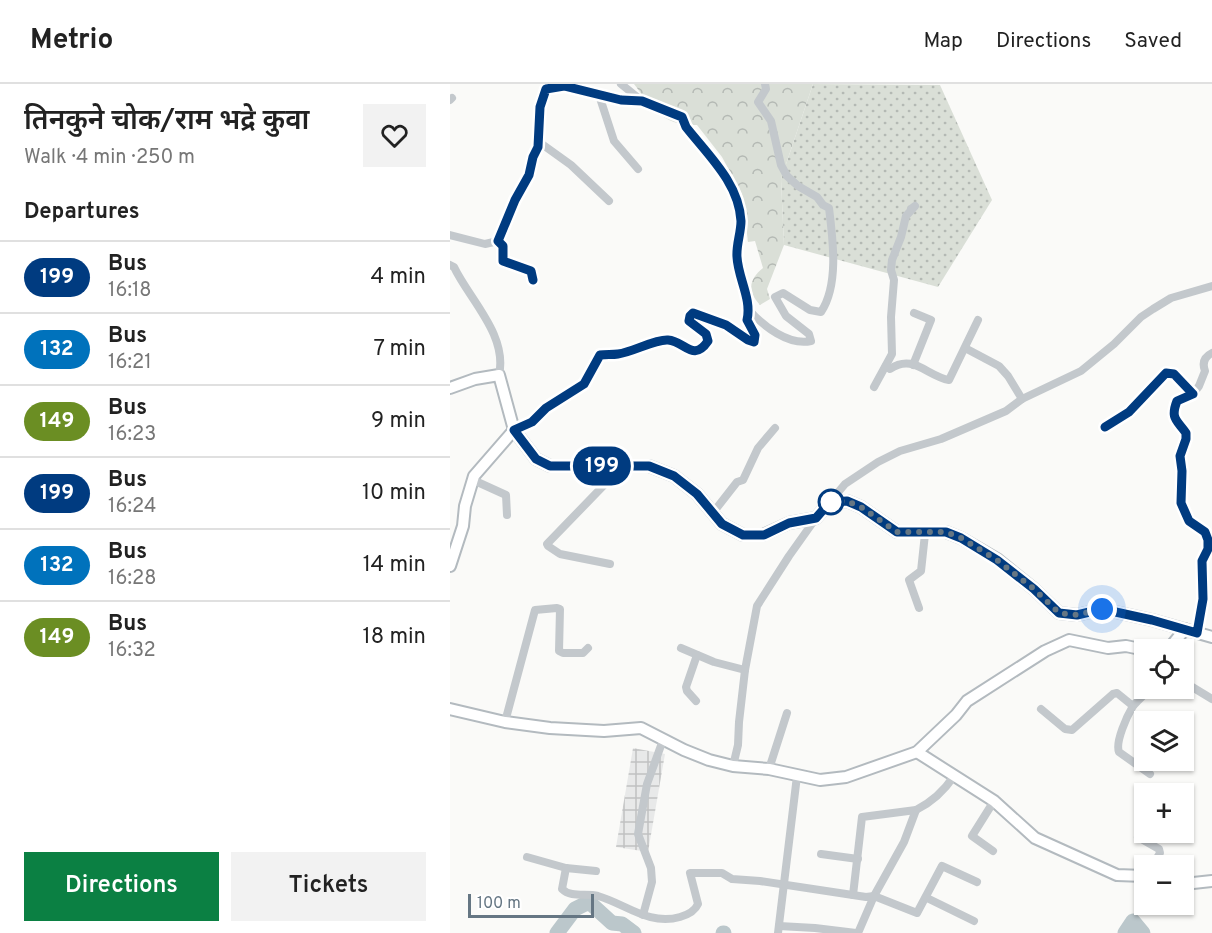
<!DOCTYPE html>
<html lang="en">
<head>
<meta charset="utf-8">
<style>
  :root { --surface:#fff; --page:#f2f2f2; --text:#222; --muted:#767676; --line:#e0e0e0; --accent:#0b8043 }
  body { margin:0; font-family:Overpass,"Noto Sans Devanagari",sans-serif; background:var(--page); color:var(--text); height:100vh; display:flex; flex-direction:column; font-size:22px; white-space:nowrap }
  * { box-sizing:border-box; margin:0 }
  p { font-size:20px; color:var(--muted) }
  .icon { flex:none; width:33px; height:33px; fill:none; stroke:currentColor; stroke-width:2; stroke-linecap:round; stroke-linejoin:round }
  .map { position:relative; flex:1; overflow:hidden }
  .details { display:flex; flex-direction:column; background:var(--surface); width:450px }
  .details>* { flex:none }
  .badge { padding:0 12px; border-radius:20px; font-size:21px; line-height:39px }
  .tools { position:absolute; left:684px; top:555px; display:grid; gap:12px }
  .tools a { display:grid; place-items:center; width:60px; height:60px; border-radius:0px; background:var(--surface); box-shadow:0 2px 4px #0004; font-size:30px }
  .scale { position:absolute; left:18px; bottom:15px; width:126px; box-sizing:border-box; padding-left:6px; border:3px solid #657683; border-top:0; font-size:16px; line-height:21px; white-space:nowrap; color:#657683; -webkit-text-stroke:4px #fff; paint-order:stroke }
  .you { position:absolute; width:30px; height:30px; margin:-15px; border:4px solid #fff; border-radius:50%; background:#1a73e8; box-shadow:0 0 0 9px #1a73e833 }
  .map>.badge { position:absolute; translate:-50% -50%; box-shadow:0 0 0 3px #fff }
  h2 { padding:0 24px; font-size:22px; line-height:54px }
  .round { display:grid; place-items:center; flex:none; width:63px; height:63px; border-radius:0px; background:var(--page) }
  .headline { display:flex; align-items:center; justify-content:space-between; height:102px; padding:0 24px }
  h1 { font-size:28px; font-weight:600; line-height:45px }
  .action { display:flex; gap:12px; margin-top:auto; padding:12px 24px }
  .action a { flex:1; height:69px; border-radius:0px; background:var(--accent); color:#fff; font-size:24px; font-weight:600; line-height:69px; text-align:center }
  .action a+a { background:var(--page); color:var(--text) }
  ul { padding:0; list-style:none }
  li { display:flex; align-items:center; gap:18px; height:72px; padding:0 24px; border-top:2px solid var(--line) }
  li div { flex:1 }
  li b { display:block; font-size:22px }
  li em { font-style:normal }
  li .badge { min-width:66px; font-weight:700; text-align:center }
  header { display:flex; align-items:center; gap:36px; box-sizing:border-box; height:84px; padding:0 30px; background:var(--surface); border-bottom:2px solid var(--line) }
  header strong { font-size:28px }
  nav { display:flex; gap:33px; margin-inline-start:auto; font-size:21px }
  main { display:flex; flex:1; min-height:0 }
  .map>svg:first-child { display:block }
</style>
</head>
<body>
<header>
<strong>Metrio</strong>
<nav><a>Map</a><a>Directions</a><a>Saved</a></nav>
</header>
<main>
<section class="details">
<div class="headline"><div><h1>तिनकुने चोक/राम भद्रे कुवा</h1><p>Walk · 4 min · 250 m</p></div><a class="round"><svg class="icon" aria-label="heart" viewBox="0 0 24 24"><path d="M12 20l-8-8c-3-5 5-10 8-4 3-6 11-1 8 4z"/></svg></a></div>
<h2>Departures</h2>
<ul>
<li><span class="badge" style="background:#003b80;color:#fff">199</span><div><b>Bus</b><p>16:18</p></div><em>4 min</em></li>
<li><span class="badge" style="background:#0072bc;color:#fff">132</span><div><b>Bus</b><p>16:21</p></div><em>7 min</em></li>
<li><span class="badge" style="background:#6b8e23;color:#fff">149</span><div><b>Bus</b><p>16:23</p></div><em>9 min</em></li>
<li><span class="badge" style="background:#003b80;color:#fff">199</span><div><b>Bus</b><p>16:24</p></div><em>10 min</em></li>
<li><span class="badge" style="background:#0072bc;color:#fff">132</span><div><b>Bus</b><p>16:28</p></div><em>14 min</em></li>
<li><span class="badge" style="background:#6b8e23;color:#fff">149</span><div><b>Bus</b><p>16:32</p></div><em>18 min</em></li>
</ul>
<div class="action"><a>Directions</a><a>Tickets</a></div>
</section>
<div class="map">
<svg width="762" height="849" viewBox="0 0 762 849">
  <defs>
    <pattern id="industrial-grid" width="8" height="8" patternUnits="userSpaceOnUse" patternTransform="scale(1.5)"><rect width="8" height="8" fill="#e8e9e9"/><path d="M0 4h8M4 0v8" fill="none" stroke="#c0c1c2"/></pattern>
    <pattern id="grass-dots" width="8" height="8" patternUnits="userSpaceOnUse" patternTransform="scale(1.5)"><rect width="8" height="8" fill="#dadfd7"/><path d="M2 2h.1M6 6h.1" fill="none" stroke="#b4b9b4" stroke-width="1.8" stroke-linecap="round"/></pattern>
    <pattern id="forest-crowns" width="20" height="18" patternUnits="userSpaceOnUse" patternTransform="scale(1.5)"><rect width="20" height="18" fill="#dadfd7"/><path d="M2 6a3 3 0 1 1 6 0M12 15a3 3 0 1 1 6 0" fill="none" stroke="#b4b9b4"/></pattern>
  </defs>
  <rect width="100%" height="100%" fill="#fafaf8"/>
  <polygon fill="url(#industrial-grid)" points="183,664 215,670 198,768 166,763"/>
  <polygon fill="url(#grass-dots)" points="363,0 490,1 542,116 488,203 334,161 331,95"/>
  <path fill="url(#forest-crowns)" d="M184,0H363L331,95L334,161L317,205L320,215L310,221C297,207 299,195 313,184L305,157L298,158L292,110L272,73L247,41C213,42 202,24 184,0Z"/>
  <g fill="none" stroke-linecap="round" stroke-linejoin="round">
    <g stroke="#bbc7cb" stroke-width="15">
      <polyline points="107,849 125,825 139,818 162,839 172,840 184,849"/>
      <polyline points="273,849 274,849"/>
      <polyline points="675,849 683,837 693,849"/>
    </g>
    <defs>
      <g id="secondary">
        <polyline points="0,304 25,295 49,291 64,346 86,375 100,382 199,382 224,392 247,410 272,440 293,451 313,451 339,439 366,434 380,418 397,417 411,423 447,448 496,448 511,454 547,475 584,505 609,529 627,531 652,525 702,536 762,553"/>
        <polyline points="0,482 13,442 15,422 24,392 64,346"/>
        <polyline points="718,566 735,545"/>
        <polyline points="0,625 55,638 100,644 154,647 191,644 234,666 259,676 283,682 319,685 370,696 396,693 467,668 506,631 517,617 595,567 619,556 658,564 676,562 695,566"/>
        <polyline points="467,668 544,717 585,754 667,791 694,792"/>
        <polyline points="734,800 762,797"/>
      </g>
    </defs>
    <use href="#secondary" stroke="#b3babf" stroke-width="14"/>
    <g stroke="#c3c8cc" stroke-width="8">
      <polyline points="149,11 164,57 188,85"/>
      <polyline points="0,16 2,14"/>
      <polyline points="89,58 121,81 159,117"/>
      <path d="M0,151L35,160L48,157L65,116L79,91L83,73L88,63L90,23L96,5C121,0 163,19 192,17"/>
      <polyline points="48,157 53,162 53,177 81,187 83,196"/>
      <path d="M0,181L4,183C19,215 58,251 49,291"/>
      <path d="M300,227C313,242 339,262 361,257L359,250L336,232L325,213L333,209L360,226L371,228C389,201 383,156 379,124L373,121L367,113L348,102L337,92L331,81L321,37L308,18L316,5L315,0"/>
      <polyline points="515,264 549,282 558,292 572,315"/>
      <polyline points="463,281 481,236 464,229"/>
      <path d="M436,282L440,285C463,269 477,292 499,296L528,236"/>
      <polyline points="424,303 442,270 441,233 444,196 441,186 442,176 451,153 456,132 465,122 461,125"/>
      <polyline points="655,343 679,328 716,289 724,290 743,310"/>
      <path d="M64,346L82,338L96,324L134,300L150,271C156,270 162,271 168,270C182,268 206,255 218,256C235,258 243,279 258,257L256,250L239,238L240,232L243,229L276,241L298,257L304,258L305,251L297,236C302,215 289,194 287,173C286,161 291,149 291,137C289,99 258,70 236,43L232,33L192,17L171,0"/>
      <polyline points="23,396 56,411 57,431"/>
      <polyline points="380,418 395,400 428,378 450,367 491,355 556,327 572,315 631,287 664,260 691,233 703,225 721,214 762,202"/>
      <polyline points="262,430 287,398 293,396 308,364 325,344"/>
      <polyline points="160,480 110,470 98,462 97,460 158,397 166,382"/>
      <polyline points="469,524 459,496 471,487 475,450"/>
      <path d="M747,549L753,515L752,477L758,465V456L755,448L739,437L731,419L732,387L730,372L736,349C727,336 719,335 727,317L743,310L749,302L755,287C752,279 754,273 762,269"/>
      <polyline points="231,564 264,578 295,586"/>
      <polyline points="734,598 762,615"/>
      <polyline points="246,617 237,607 236,603 247,571"/>
      <polyline points="591,625 615,645 622,646 663,610 667,609 683,622"/>
      <polyline points="55,638 85,526 107,524 110,525 109,567 113,569 133,569 138,564"/>
      <polyline points="283,682 288,661 289,638 295,586 307,522 339,472 366,434"/>
      <polyline points="319,685 337,629"/>
      <path d="M700,690L669,668C665,658 677,632 683,622C688,616 695,610 701,604"/>
      <path d="M504,692C494,707 482,718 466,726L454,758L424,812L467,829L492,782L527,798"/>
      <polyline points="688,753 709,765 710,769 702,782"/>
      <polyline points="543,767 522,752 544,717"/>
      <polyline points="371,770 408,775"/>
      <polyline points="77,773 116,784 146,787"/>
      <path d="M116,784L112,805C121,814 136,809 148,812C176,820 199,842 230,833C237,831 245,827 248,820L240,789H272L282,795L310,797L416,813L424,812L408,849"/>
      <polyline points="403,811 412,733 466,726"/>
      <polyline points="477,814 524,837"/>
      <polyline points="193,831 202,798 201,784 188,750 197,700 213,656"/>
      <polyline points="329,842 365,844 406,849"/>
      <polyline points="328,849 347,692"/>
    </g>
    <use href="#secondary" stroke="#fff" stroke-width="10"/>
  </g>
  <g fill="none" stroke-linecap="round" stroke-linejoin="round">
    <defs>
      <path id="line" d="M83,196L81,187L53,177V162L48,157L65,116L79,91L83,73L88,63L90,23L96,5L114,2L171,16L192,17L232,33L236,43C258,71 289,99 291,137C291,149 286,161 287,173C288,194 302,215 297,236L305,251L304,258L298,256L276,241L243,229L240,232L239,237L256,250L258,257C243,279 235,257 218,256C205,255 183,268 168,270C162,271 156,270 150,271L134,300L96,324L82,338L64,346L86,375L100,382H199L224,392L247,410L272,440L293,451H314L339,439L366,434L380,418L397,417L411,423L447,448H496L511,454L547,476L584,505L609,529L627,531L652,525L702,536L747,549L753,515L752,477L758,465V456L755,448L739,437L731,419L732,387L730,372L736,355V349C727,336 720,335 727,317L743,310L724,290L716,289L679,328L655,343"/>
    </defs>
    <use href="#line" stroke="#fff" stroke-width="14"/>
    <use href="#line" stroke="#003b80" stroke-width="9"/>
    <polyline stroke="#657683" stroke-width="6" stroke-dasharray="0 10.8" points="381,418 397,417 411,423 447,448 496,448 511,454 547,476 584,505 609,529 627,531 652,525"/>
  </g>
  <circle fill="#fff" stroke="#003b80" stroke-width="3" cx="381" cy="418" r="12"/>
</svg>
<div class="tools">
<a><svg class="icon" aria-label="locate" viewBox="0 0 24 24"><circle cx="12" cy="12" r="6"/><path d="M12 2v4M12 18v4M2 12h4M18 12h4"/></svg></a>
<a><svg class="icon" aria-label="layers" viewBox="0 0 24 24"><path d="M12 4l9 5-9 5-9-5zM3 14l9 5 9-5"/></svg></a>
<a>+</a>
<a>−</a>
</div>
<div class="scale">100 m</div>
<div class="you" style="left:652px;top:525px"></div>
<b class="badge" style="left:152px;top:382px;background:#003b80;color:#fff">199</b>
</div>
</main>
</body>
</html>
